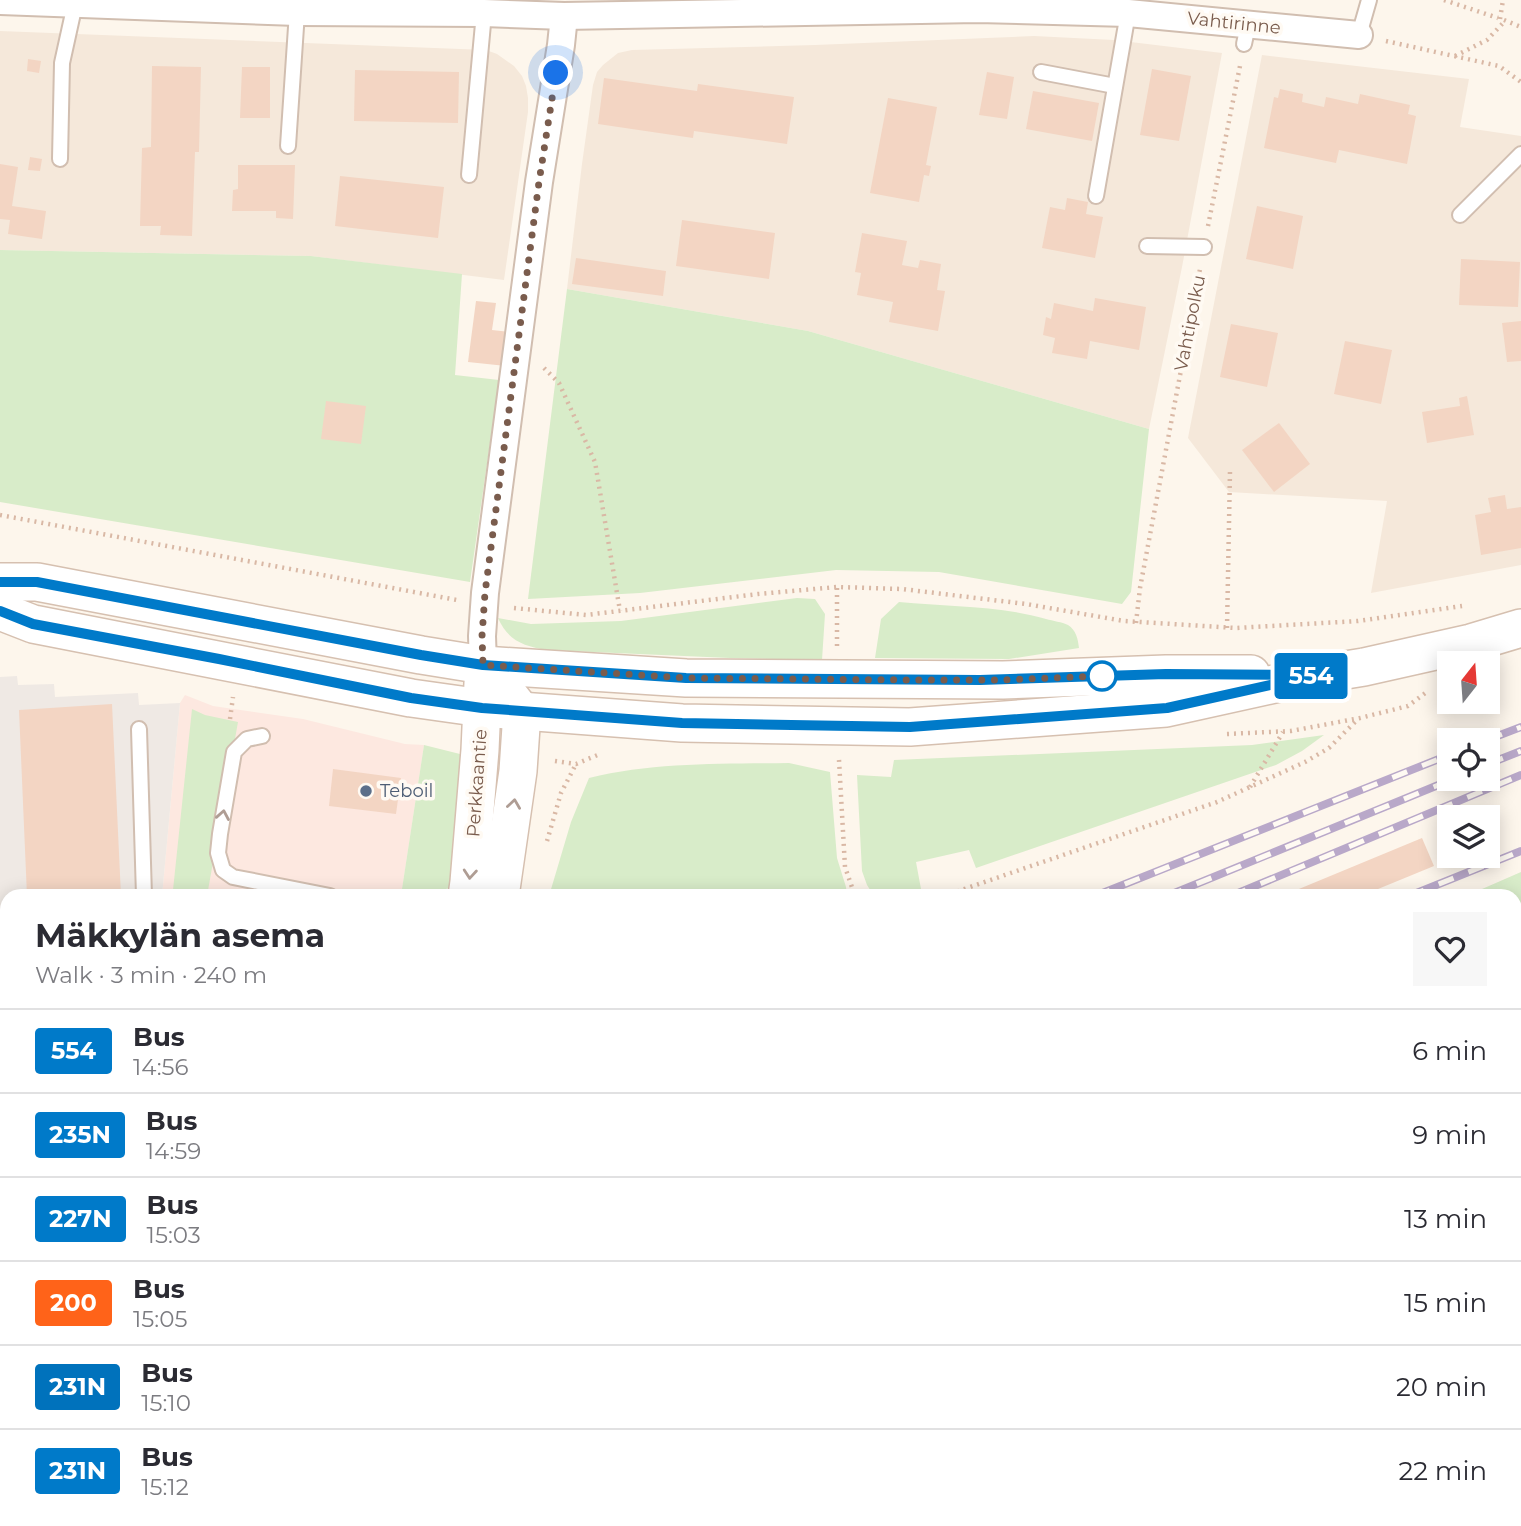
<!DOCTYPE html>
<html lang="en">
<head>
<meta charset="utf-8">
<style>
  :root { --surface:#fff; --page:#f7f7f7; --text:#2b2b33; --muted:#7c7c81; --line:#e1e1e2 }
  body { margin:0; font-family:Montserrat,sans-serif; background:var(--page); color:var(--text); height:100vh; display:flex; flex-direction:column; font-size:26px; white-space:nowrap }
  * { box-sizing:border-box; margin:0 }
  p { font-size:23px; color:var(--muted) }
  .icon { flex:none; width:38px; height:38px; fill:none; stroke:currentColor; stroke-width:2; stroke-linecap:round; stroke-linejoin:round }
  .map { position:relative; flex:1; overflow:hidden }
  .details { position:absolute; left:0px; top:889px; width:1522px; height:637px; display:flex; flex-direction:column; background:var(--surface); border-radius:21px 21px 0 0; box-shadow:0 4px 18px #0003 }
  .details>* { flex:none }
  .badge { padding:0 14px; border-radius:5px; font-size:24px; line-height:46px }
  .needle { width:46px; rotate:17deg }
  .buttons { position:absolute; left:1437px; top:651px; display:grid; gap:14px }
  .buttons a { display:grid; place-items:center; width:63px; height:63px; border-radius:0px; background:var(--surface); box-shadow:0 4px 18px #0003; font-size:35px }
  .you { position:absolute; width:35px; height:35px; margin:-18px; border:5px solid #fff; border-radius:50%; background:#1a73e8; box-shadow:0 0 0 10px #1a73e833 }
  .map>.badge { position:absolute; translate:-50% -50%; box-shadow:0 0 0 4px #fff }
  .round { display:grid; place-items:center; flex:none; width:74px; height:74px; border-radius:0px; background:var(--page) }
  .head { display:flex; align-items:center; justify-content:space-between; height:119px; padding:0 35px }
  h1 { font-size:33px; font-weight:700; line-height:52px }
  ul { padding:0; list-style:none }
  li { display:flex; align-items:center; gap:21px; height:84px; padding:0 35px; border-top:2px solid var(--line) }
  li div { flex:1 }
  li b { display:block; font-size:26px }
  li em { font-style:normal }
  li .badge { min-width:77px; font-weight:700; text-align:center }
  .map>svg:first-child { display:block }
</style>
</head>
<body>
<div class="map">
<svg width="1521" height="1526" viewBox="0 0 1521 1526">
  <rect width="100%" height="100%" fill="#fdf6ec"/>
  <g fill="#f5e8da">
    <polygon points="0,31 486,50 497,54 514,66 522,76 526,86 528,98 528,112 504,280 311,256 0,250"/>
    <polygon points="1034,36 1114,40 1222,53 1182,267 1149,429 808,331 567,289 582,164 593,85 597,72 603,65 618,53 632,50 815,45"/>
    <polygon points="1262,55 1469,79 1460,127 1521,136 1521,565 1371,593 1387,501 1229,492 1188,438"/>
    <polygon points="1516,1017 1521,1021 1521,1526 1321,1526 1313,1519 1516,1519"/>
    <polygon points="7,1395 7,1519 1018,1519 1016,1526 0,1526 0,1396"/>
  </g>
  <polygon fill="#fde8e0" points="185,695 213,706 303,719 405,744 424,745 401,896 162,896 180,703"/>
  <polygon fill="#efe9e4" points="17,676 18,685 54,684 55,697 138,693 139,705 180,703 162,896 7,896 7,1039 0,1040 0,677"/>
  <polygon fill="#f3e8fa" points="1018,1519 1313,1519 1321,1526 1016,1526"/>
  <g fill="#d8ecc9">
    <polygon points="0,250 311,256 462,274 455,375 499,380 470,582 0,502"/>
    <polygon points="567,289 808,331 1149,429 1131,592 1122,604 939,572 836,570 640,593 528,599"/>
    <path d="M797,598L815,599L825,614L822,660L730,658L547,650C524,646 508,641 498,618L531,624L621,621Z"/>
    <path d="M899,602C948,607 998,605 1046,619C1053,621 1062,622 1068,625C1076,630 1078,639 1079,648L1009,659L875,658L881,619Z"/>
    <polygon points="192,709 205,715 238,722 207,896 173,890"/>
    <polygon points="1324,735 1302,751 1276,765 976,868 969,850 916,862 921,889 910,896 874,896 867,885 862,871 857,775 891,777 894,760 1252,745"/>
    <path d="M424,745L460,754L464,785L454,886C437,894 420,891 402,889Z"/>
    <path d="M789,763L830,772L837,858L846,887L847,896H686L685,894L675,896H549L571,822L589,778C654,762 722,764 789,763Z"/>
    <polygon points="1521,872 1521,1021 1516,1017 1516,896 1466,896"/>
  </g>
  <g fill="#f3d5c3">
    <polygon points="28,59 41,61 39,73 27,71"/>
    <polygon points="152,66 201,67 199,152 195,152 192,236 160,235 161,226 140,226 142,148 151,147"/>
    <polygon points="242,67 270,67 270,118 240,118"/>
    <polygon points="1152,69 1191,76 1179,141 1140,135"/>
    <polygon points="355,70 459,72 458,123 354,121"/>
    <polygon points="987,72 1014,77 1007,119 979,115"/>
    <polygon points="604,78 697,91 698,84 794,97 787,144 694,131 693,138 598,124"/>
    <polygon points="1280,89 1303,94 1302,102 1324,107 1326,97 1358,104 1360,94 1410,105 1408,114 1416,116 1407,164 1339,150 1336,163 1264,148 1274,97 1278,98"/>
    <polygon points="1033,91 1099,103 1092,141 1026,129"/>
    <polygon points="888,98 937,107 926,165 931,166 929,176 924,175 919,202 870,193"/>
    <polygon points="30,157 42,159 40,171 28,170"/>
    <polygon points="0,164 18,167 12,206 46,211 42,239 8,234 10,220 0,219"/>
    <polygon points="238,165 295,165 293,219 276,218 276,211 232,211 233,190 238,189"/>
    <polygon points="340,176 444,187 438,238 335,226"/>
    <polygon points="1067,198 1088,202 1086,214 1103,217 1095,258 1042,248 1050,207 1065,210"/>
    <polygon points="1257,206 1303,216 1293,269 1246,259"/>
    <polygon points="682,220 775,233 769,279 676,266"/>
    <polygon points="862,233 907,241 902,265 918,268 920,260 941,264 937,290 945,291 938,331 889,322 893,302 857,295 861,273 855,272"/>
    <polygon points="576,258 666,271 663,296 572,284"/>
    <polygon points="1461,259 1520,262 1518,307 1459,305"/>
    <polygon points="1095,298 1146,307 1139,350 1090,341 1087,359 1052,353 1055,338 1043,335 1046,317 1051,319 1054,303 1093,311"/>
    <polygon points="476,301 496,303 492,330 510,332 506,366 468,362"/>
    <polygon points="1521,321 1521,361 1507,362 1502,323"/>
    <polygon points="1231,324 1278,333 1267,387 1220,377"/>
    <polygon points="1345,341 1392,350 1381,404 1334,394"/>
    <polygon points="1467,396 1474,435 1427,443 1422,412 1460,406 1459,398"/>
    <polygon points="326,401 366,406 361,444 321,439"/>
    <polygon points="1279,423 1310,464 1274,492 1242,450"/>
    <polygon points="1505,495 1507,509 1521,507 1521,548 1481,555 1475,515 1491,512 1488,498"/>
    <polygon points="112,704 121,896 27,896 19,710"/>
    <polygon points="333,769 401,778 396,814 329,806"/>
    <polygon points="1422,838 1434,866 1361,896 1282,896"/>
    <polygon points="591,1519 804,1519 823,1526 604,1526 590,1521"/>
    <polygon points="919,1519 984,1519 982,1526 916,1526"/>
    <polygon points="1180,1519 1266,1519 1275,1526 1174,1526"/>
    <polygon points="1391,1519 1417,1519 1411,1526 1399,1526"/>
  </g>
  <g fill="none" stroke-linecap="round" stroke-linejoin="round">
    <defs>
      <g id="service">
        <polyline points="1359,35 1369,0"/>
        <polyline points="1244,44 1248,25"/>
        <polyline points="1041,72 1115,86"/>
        <polyline points="288,146 297,12"/>
        <polyline points="60,159 62,63 75,4"/>
        <polyline points="469,175 484,13"/>
        <polyline points="1096,196 1128,13"/>
        <polyline points="1460,215 1521,154"/>
        <polyline points="1147,246 1204,247"/>
        <polyline points="139,729 144,896"/>
        <polyline points="262,736 247,739 234,752 220,834 218,853 223,870 233,877 330,896"/>
        <polyline points="0,994 7,994"/>
        <polyline points="1516,1375 1521,1377"/>
        <polyline points="1516,1423 1521,1424"/>
      </g>
      <g id="minor">
        <polyline points="0,1 297,12 484,13 564,16 978,9 1128,13 1359,35"/>
        <polyline points="483,665 482,636 485,593 539,182 561,45 564,16"/>
        <polyline points="1516,1449 1521,1440"/>
        <polyline points="1469,1526 1473,1519"/>
      </g>
      <g id="secondary">
        <polyline points="0,582 37,582 421,655 483,665 686,678 1003,680 1166,674 1251,674"/>
        <polyline points="0,611 33,624 411,698 482,708 682,723 910,727 1166,708 1315,675 1364,667 1471,643 1521,628"/>
        <polyline points="467,896 469,882 480,750 483,683"/>
        <polyline points="500,896 518,771 522,712 508,694"/>
        <polyline points="0,1134 7,1131"/>
      </g>
    </defs>
    <use href="#service" stroke="#d1beb0" stroke-width="18"/>
    <use href="#minor" stroke="#d1beb0" stroke-width="30"/>
    <use href="#secondary" stroke="#d6c0b0" stroke-width="40"/>
    <g stroke="#d9b8a5" stroke-width="4.5" stroke-dasharray="2 5" stroke-linecap="butt">
      <polyline points="1444,0 1498,18"/>
      <polyline points="1500,19 1503,0"/>
      <polyline points="1504,20 1521,27"/>
      <polyline points="1386,41 1499,66 1521,82"/>
      <polyline points="1455,56 1487,40 1505,21"/>
      <polyline points="1208,226 1240,66"/>
      <polyline points="544,368 559,383 595,462 620,611"/>
      <polyline points="0,515 457,600"/>
      <polyline points="514,608 586,615 758,594 837,587 902,589 1026,604 1124,621 1236,628 1358,621 1462,606"/>
      <polyline points="1136,623 1140,588 1200,269"/>
      <polyline points="1227,628 1230,471"/>
      <polyline points="837,646 837,587"/>
      <polyline points="230,719 233,697"/>
      <polyline points="1227,734 1291,731 1360,718 1408,706 1428,691"/>
      <polyline points="839,760 845,867 855,896"/>
      <polyline points="555,761 576,764 600,754"/>
      <polyline points="1250,787 1283,732"/>
      <polyline points="547,841 561,793 576,764"/>
      <polyline points="944,896 1217,802 1305,762 1329,748 1358,719"/>
      <polyline points="1516,916 1521,914"/>
      <polyline points="1516,923 1521,925"/>
      <polyline points="1516,1342 1521,1349"/>
      <polyline points="1326,1519 1335,1526"/>
      <polyline points="557,1526 559,1519"/>
      <polyline points="872,1526 875,1519"/>
      <polyline points="1000,1526 1002,1519"/>
    </g>
    <use href="#service" stroke="#fff" stroke-width="14"/>
    <use href="#minor" stroke="#fff" stroke-width="26"/>
    <use href="#secondary" stroke="#fff" stroke-width="37"/>
    <defs>
      <g id="rail">
        <polyline points="1487,740 1521,727"/>
        <polyline points="1488,764 1521,751"/>
        <polyline points="1095,896 1449,755"/>
        <polyline points="1167,896 1453,779"/>
        <polyline points="1231,896 1521,775"/>
        <polyline points="1409,896 1521,851"/>
        <polyline points="0,1259 7,1257"/>
        <polyline points="0,1281 7,1280"/>
        <polyline points="0,1314 7,1312"/>
        <polyline points="0,1356 7,1355"/>
      </g>
    </defs>
    <use href="#rail" stroke="#b9a8c9" stroke-width="8"/>
    <use href="#rail" stroke="#fffaf3" stroke-width="5" stroke-dasharray="16" stroke-linecap="butt"/>
  </g>
  <defs><path id="oneway-chevron" d="M-2-3.5L2.5 0L-2 3.5" fill="none" stroke-width="1.6" stroke-linecap="round" stroke-linejoin="round" transform="scale(1.75)"/></defs>
  <g stroke="#af9d94">
    <use href="#oneway-chevron" transform="translate(514 804) rotate(-82)"/>
    <use href="#oneway-chevron" transform="translate(223 815) rotate(-80)"/>
    <use href="#oneway-chevron" transform="translate(470 874) rotate(95)"/>
  </g>
  <g fill="none" stroke-linecap="round" stroke-linejoin="round">
    <defs>
      <polyline id="line" points="0,582 37,582 421,655 483,665 686,678 980,680 1166,674 1315,675 1167,708 910,727 682,723 482,708 411,698 219,659 33,624 0,611"/>
    </defs>
    <use href="#line" stroke="#fff" stroke-width="16"/>
    <use href="#line" stroke="#007ac9" stroke-width="10"/>
    <polyline stroke="#7a5c4d" stroke-width="7" stroke-dasharray="0 12.6" points="556,73 539,182 485,593 482,636 483,665 686,678 909,680 1003,680 1102,676"/>
  </g>
  <circle fill="#fff" stroke="#007ac9" stroke-width="3.5" cx="1102" cy="676" r="14"/>
  <circle fill="#5c6f8a" stroke="#fffaf3" stroke-width="2.5" cx="366" cy="791" r="7"/>
  <g text-anchor="middle" stroke-width="7" stroke-linejoin="round" paint-order="stroke">
    <g font-size="18" fill="#7a5c4d" stroke="#fffaf3">
      <text transform="translate(1234 23) rotate(6)" y="6">Vahtirinne</text>
      <text transform="translate(1190 323) rotate(-79)" y="6">Vahtipolku</text>
      <text transform="translate(477 783) rotate(-86)" y="6">Perkkaantie</text>
    </g>
    <g font-size="18" fill="#4e5e75" stroke="#fffaf3" text-anchor="start">
      <text x="380" y="797">Teboil</text>
    </g>
  </g>
</svg>
<div class="buttons">
<a><svg class="needle" viewBox="-14 -14 28 28"><path d="M0-13l5 13h-10z" fill="#e53935"/><path d="M0 13l5-13h-10z" fill="#7c7c81"/></svg></a>
<a><svg class="icon" aria-label="locate" viewBox="0 0 24 24"><circle cx="12" cy="12" r="6"/><path d="M12 2v4M12 18v4M2 12h4M18 12h4"/></svg></a>
<a><svg class="icon" aria-label="layers" viewBox="0 0 24 24"><path d="M12 4l9 5-9 5-9-5zM3 14l9 5 9-5"/></svg></a>
</div>
<div class="you" style="left:556px;top:73px"></div>
<b class="badge" style="left:1311px;top:676px;background:#007ac9;color:#fff">554</b>
<section class="details">
<div class="head"><div><h1>Mäkkylän asema</h1><p>Walk · 3 min · 240 m</p></div><a class="round"><svg class="icon" aria-label="heart" viewBox="0 0 24 24"><path d="M12 20l-8-8c-3-5 5-10 8-4 3-6 11-1 8 4z"/></svg></a></div>
<ul>
<li><span class="badge" style="background:#007ac9;color:#fff">554</span><div><b>Bus</b><p>14:56</p></div><em>6 min</em></li>
<li><span class="badge" style="background:#007ac9;color:#fff">235N</span><div><b>Bus</b><p>14:59</p></div><em>9 min</em></li>
<li><span class="badge" style="background:#007ac9;color:#fff">227N</span><div><b>Bus</b><p>15:03</p></div><em>13 min</em></li>
<li><span class="badge" style="background:#ff6319;color:#fff">200</span><div><b>Bus</b><p>15:05</p></div><em>15 min</em></li>
<li><span class="badge" style="background:#0072bc;color:#fff">231N</span><div><b>Bus</b><p>15:10</p></div><em>20 min</em></li>
<li><span class="badge" style="background:#007ac9;color:#fff">231N</span><div><b>Bus</b><p>15:12</p></div><em>22 min</em></li>
</ul>
</section>
</div>
</body>
</html>
